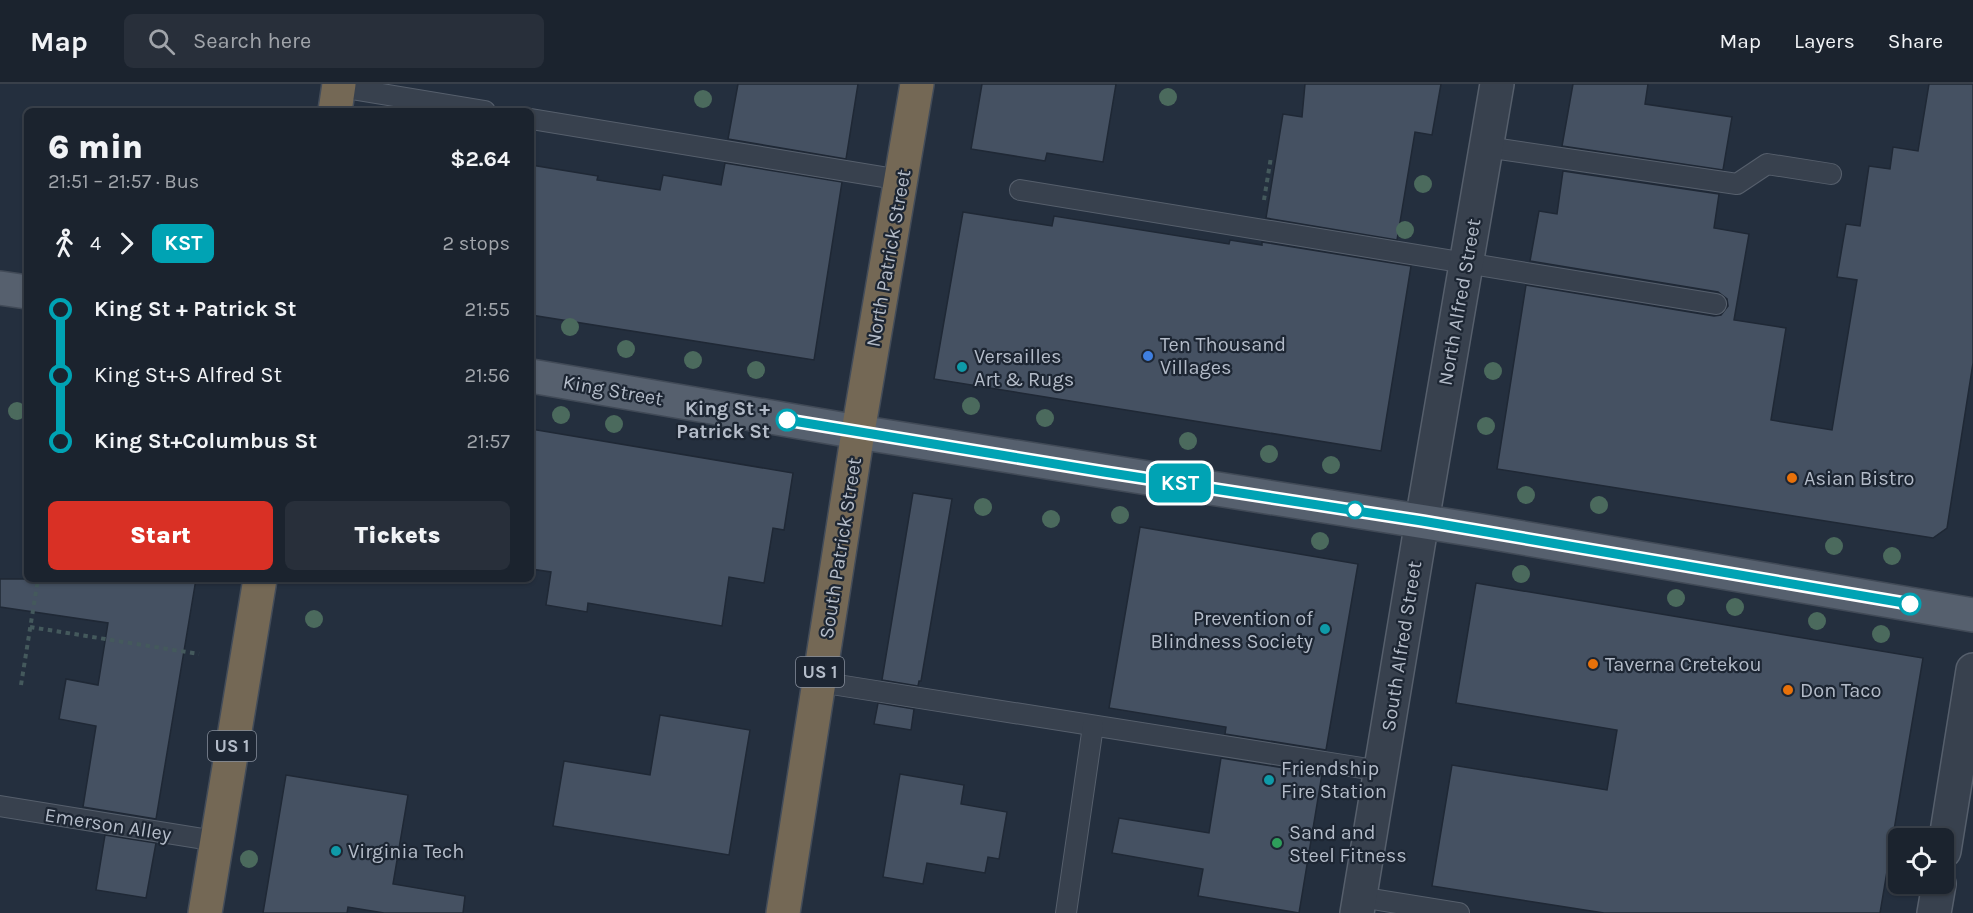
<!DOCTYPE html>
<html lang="en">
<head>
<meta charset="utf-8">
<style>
  :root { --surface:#1b232e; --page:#282f3a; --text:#f1f3f6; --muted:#a0a4aa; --line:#39404a; --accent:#d93025 }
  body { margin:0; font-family:Karla,sans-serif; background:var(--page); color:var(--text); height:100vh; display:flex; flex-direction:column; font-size:22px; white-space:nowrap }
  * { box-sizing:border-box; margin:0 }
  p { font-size:20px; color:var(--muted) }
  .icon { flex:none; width:33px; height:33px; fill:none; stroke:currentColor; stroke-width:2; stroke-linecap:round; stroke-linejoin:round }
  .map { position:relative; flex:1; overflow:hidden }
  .panel { position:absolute; left:24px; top:24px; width:510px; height:474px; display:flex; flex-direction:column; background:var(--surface); border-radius:9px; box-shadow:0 2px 4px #0004,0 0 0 2px var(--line) }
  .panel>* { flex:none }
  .badge { padding:0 12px; border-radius:9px; font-size:21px; line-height:39px }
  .fabs { position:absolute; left:1888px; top:744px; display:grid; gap:12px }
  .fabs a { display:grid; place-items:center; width:66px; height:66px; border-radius:9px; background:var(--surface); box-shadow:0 2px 4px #0004,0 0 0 2px var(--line); font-size:30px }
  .map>.badge { position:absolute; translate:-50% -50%; box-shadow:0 0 0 3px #fff }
  .legs { display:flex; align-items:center; gap:9px; height:66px; padding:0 24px; font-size:20px }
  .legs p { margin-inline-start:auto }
  .headline { display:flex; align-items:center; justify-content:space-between; height:102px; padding:0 24px }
  h1 { font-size:33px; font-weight:800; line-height:45px }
  .action { display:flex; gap:12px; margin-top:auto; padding:12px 24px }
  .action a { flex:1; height:69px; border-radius:9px; background:var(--accent); color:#fff; font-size:24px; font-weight:800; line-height:69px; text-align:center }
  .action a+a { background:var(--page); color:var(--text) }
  ul { padding:0 24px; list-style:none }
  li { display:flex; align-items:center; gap:21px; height:66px; font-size:22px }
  li i { display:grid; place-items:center; width:9px; height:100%; margin:0 8px; background:currentColor }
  li i::after { content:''; width:15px; height:15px; margin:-8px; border:4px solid; border-radius:50%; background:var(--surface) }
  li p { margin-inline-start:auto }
  li:first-child i { background:linear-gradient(#0000 50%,currentColor 0) }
  li:last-child i { background:linear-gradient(currentColor 50%,#0000 0) }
  header { display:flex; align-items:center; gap:36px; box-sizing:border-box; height:84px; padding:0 30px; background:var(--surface); border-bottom:2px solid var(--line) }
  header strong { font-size:28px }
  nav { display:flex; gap:33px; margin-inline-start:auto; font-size:21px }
  .search { width:420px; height:54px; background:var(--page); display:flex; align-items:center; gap:15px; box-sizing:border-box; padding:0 21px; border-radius:9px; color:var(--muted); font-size:22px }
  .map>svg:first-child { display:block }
</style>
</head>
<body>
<header>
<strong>Map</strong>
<div class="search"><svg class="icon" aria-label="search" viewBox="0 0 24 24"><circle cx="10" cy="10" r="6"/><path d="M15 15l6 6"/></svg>Search here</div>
<nav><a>Map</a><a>Layers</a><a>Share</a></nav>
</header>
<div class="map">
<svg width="1973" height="829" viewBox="0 0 1973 829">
  <rect width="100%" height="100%" fill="#242f3e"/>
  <g fill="#455162" stroke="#1f2835" stroke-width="1.5">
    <polygon points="738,0 858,0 846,75 728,55"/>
    <polygon points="982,0 1116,0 1103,78 1047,69 1045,77 971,65"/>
    <polygon points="1305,0 1441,0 1432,51 1415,48 1397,156 1266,134 1283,30 1302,33"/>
    <polygon points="1573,0 1648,0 1645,20 1732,33 1723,86 1562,62"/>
    <polygon points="1929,0 1973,0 1973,279 1947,444 1933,454 1497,385 1526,201 1714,232 1721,231 1728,222 1727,215 1718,208 1530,177 1539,127 1557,130 1563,87 1719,110 1714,144 1749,150 1734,236 1786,244 1771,336 1832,346 1857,196 1837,193 1846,140 1860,142 1869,82 1890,85 1893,63 1918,67"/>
    <polygon points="725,79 842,98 814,276 531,231 531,81 598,92 597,96 660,106 663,91 721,101"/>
    <polygon points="963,128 1052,142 1054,132 1229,160 1230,156 1262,161 1262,158 1411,182 1381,367 934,295"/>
    <polygon points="531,345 793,389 784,446 773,444 764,499 729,493 722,542 588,519 587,528 546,521 551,488 531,485"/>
    <polygon points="913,409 952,415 921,597 919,597 918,602 882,596"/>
    <polygon points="1140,443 1358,480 1326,666 1225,650 1226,643 1109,624"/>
    <polygon points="0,495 196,495 156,735 83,723 96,642 59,635 66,595 98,601 108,539 0,523"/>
    <polygon points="1476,499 1923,574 1880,829 1604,829 1432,802 1452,681 1607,706 1617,646 1456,619"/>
    <polygon points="878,619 914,625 911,646 874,640"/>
    <polygon points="660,631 750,646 729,771 553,742 564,677 650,691"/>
    <polygon points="1221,674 1322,690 1299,829 1198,812 1203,785 1112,769 1119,734 1209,749"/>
    <polygon points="900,690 964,701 961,720 1007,728 999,775 988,773 985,789 927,779 923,800 883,793"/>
    <polygon points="286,691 408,711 393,800 465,812 463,829 384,829 348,823 347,829 263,829"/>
    <polygon points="105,751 156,759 146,814 96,806"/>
  </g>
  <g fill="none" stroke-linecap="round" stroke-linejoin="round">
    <defs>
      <g id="lane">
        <polyline points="339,3 485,27"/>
        <polyline points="531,35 901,96"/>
        <polyline points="1486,63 1737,100 1767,80 1831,90"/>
        <polyline points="1020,106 1716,220"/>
        <polyline points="819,598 1381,687"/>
        <polyline points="0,722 216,757"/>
        <polyline points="1360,813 1459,829"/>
        <polyline points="1066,829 1093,642"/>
      </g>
      <g id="street">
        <polyline points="1944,767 1973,586"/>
        <polyline points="1357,829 1422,437 1497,0"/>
        <polyline points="1934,829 1939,800"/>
      </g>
      <g id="primary">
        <polyline points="0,204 27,208"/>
        <polyline points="531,292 858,348 1482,447 1973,531"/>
      </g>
      <g id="highway">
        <polyline points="335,27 339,0"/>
        <polyline points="205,829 260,495"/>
        <polyline points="783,829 858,348 917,0"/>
      </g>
    </defs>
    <use href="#lane" stroke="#565f6c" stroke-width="22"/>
    <use href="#street" stroke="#565f6c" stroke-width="36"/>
    <use href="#primary" stroke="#414a57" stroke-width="36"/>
    <use href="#highway" stroke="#434c59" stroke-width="36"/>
    <g stroke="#44595c" stroke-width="4" stroke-dasharray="4.5 4.5" stroke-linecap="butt">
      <polyline points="1264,116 1271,73"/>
      <polyline points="30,543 199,570"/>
      <polyline points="21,601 38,495"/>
    </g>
    <use href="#lane" stroke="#38414e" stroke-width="20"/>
    <use href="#street" stroke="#38414e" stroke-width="33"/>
    <use href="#primary" stroke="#56606e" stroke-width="33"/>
    <use href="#highway" stroke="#746855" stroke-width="33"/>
  </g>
  <g fill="#4b6a5d">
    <circle cx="1168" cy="13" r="9"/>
    <circle cx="703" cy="15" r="9"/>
    <circle cx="1423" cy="100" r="9"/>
    <circle cx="1405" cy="146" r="9"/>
    <circle cx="570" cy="243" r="9"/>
    <circle cx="626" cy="265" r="9"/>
    <circle cx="693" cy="276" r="9"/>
    <circle cx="756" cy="286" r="9"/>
    <circle cx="1493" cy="287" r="9"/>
    <circle cx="971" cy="322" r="9"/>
    <circle cx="17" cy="327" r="9"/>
    <circle cx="561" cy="331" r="9"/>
    <circle cx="1045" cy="334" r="9"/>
    <circle cx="614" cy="340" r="9"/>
    <circle cx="1486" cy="342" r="9"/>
    <circle cx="1188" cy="357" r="9"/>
    <circle cx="1269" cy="370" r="9"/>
    <circle cx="1331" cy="381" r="9"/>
    <circle cx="1526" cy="411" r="9"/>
    <circle cx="1599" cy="421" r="9"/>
    <circle cx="983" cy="423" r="9"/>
    <circle cx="1120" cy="431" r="9"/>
    <circle cx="1051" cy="435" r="9"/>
    <circle cx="1320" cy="457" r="9"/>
    <circle cx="1834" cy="462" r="9"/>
    <circle cx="1892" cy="472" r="9"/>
    <circle cx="1521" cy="490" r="9"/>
    <circle cx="1676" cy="514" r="9"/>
    <circle cx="1735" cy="523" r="9"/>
    <circle cx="314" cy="535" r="9"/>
    <circle cx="1817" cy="537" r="9"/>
    <circle cx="1881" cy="550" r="9"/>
    <circle cx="249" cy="775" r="9"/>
  </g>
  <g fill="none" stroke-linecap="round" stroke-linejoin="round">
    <defs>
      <polyline id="line-1" points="787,336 1104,388 1422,437 1910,520"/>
    </defs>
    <use href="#line-1" stroke="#fff" stroke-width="14"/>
    <use href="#line-1" stroke="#00a3b4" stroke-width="9"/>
  </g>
  <circle fill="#3f7fe0" stroke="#1d2633" stroke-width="2" cx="1148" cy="272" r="6"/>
  <g fill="#0f9aa8" stroke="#1d2633" stroke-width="2">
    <circle cx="962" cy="283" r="6"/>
    <circle cx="1325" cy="545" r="6"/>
    <circle cx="1269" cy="696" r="6"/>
    <circle cx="336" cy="767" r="6"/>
  </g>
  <g fill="#fff" stroke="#00a3b4" stroke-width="3">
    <circle cx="787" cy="336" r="10"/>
    <circle cx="1355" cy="426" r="8"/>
    <circle cx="1910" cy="520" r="10"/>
  </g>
  <g fill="#e8710a" stroke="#1d2633" stroke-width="2">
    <circle cx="1792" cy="394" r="6"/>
    <circle cx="1593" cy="580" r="6"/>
    <circle cx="1788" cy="606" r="6"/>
  </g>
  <circle fill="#2e9e5b" stroke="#1d2633" stroke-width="2" cx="1277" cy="759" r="6"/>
  <g text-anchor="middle" stroke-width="4.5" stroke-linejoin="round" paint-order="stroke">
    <g fill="#1d2633" stroke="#878f9c" stroke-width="1.5">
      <rect x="796" y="573" width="48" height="30" rx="4.5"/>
      <rect x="208" y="647" width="48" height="30" rx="4.5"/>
    </g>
    <g font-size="18" font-weight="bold" fill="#b4bcc9">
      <text x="820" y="594">US 1</text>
      <text x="232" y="668">US 1</text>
    </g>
    <g font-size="20" fill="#b4bcc9" stroke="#1d2633">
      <text transform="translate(888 174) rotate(-80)" y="7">North Patrick Street</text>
      <text transform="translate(1459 218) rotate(-80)" y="7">North Alfred Street</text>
      <text transform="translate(613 306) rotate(10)" y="7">King Street</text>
      <text transform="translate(840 464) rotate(-81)" y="7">South Patrick Street</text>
      <text transform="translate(1401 562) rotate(-81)" y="7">South Alfred Street</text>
      <text transform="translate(108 740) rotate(9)" y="7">Emerson Alley</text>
    </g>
    <g font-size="20" fill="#b4bcc9" stroke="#1d2633" text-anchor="start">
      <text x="1160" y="267">Ten Thousand<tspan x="1160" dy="23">Villages</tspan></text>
      <text x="974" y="279">Versailles<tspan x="974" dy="23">Art &amp; Rugs</tspan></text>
      <text x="1804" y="401">Asian Bistro</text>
      <text x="1313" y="541" text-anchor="end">Prevention of<tspan x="1313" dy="23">Blindness Society</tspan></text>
      <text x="1605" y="587">Taverna Cretekou</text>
      <text x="1800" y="613">Don Taco</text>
      <text x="1281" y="691">Friendship<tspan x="1281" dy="23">Fire Station</tspan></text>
      <text x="1289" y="755">Sand and<tspan x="1289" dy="23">Steel Fitness</tspan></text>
      <text x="348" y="774">Virginia Tech</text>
    </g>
    <g font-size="20" font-weight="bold" fill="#b4bcc9" stroke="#1d2633" text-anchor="end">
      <text x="770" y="331">King St +<tspan x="770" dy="23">Patrick St</tspan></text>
    </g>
  </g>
</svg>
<div class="fabs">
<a><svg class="icon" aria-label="locate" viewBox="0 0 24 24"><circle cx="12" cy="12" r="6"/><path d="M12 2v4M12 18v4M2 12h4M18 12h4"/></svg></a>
</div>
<b class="badge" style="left:1180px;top:399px;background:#00a3b4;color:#fff">KST</b>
<section class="panel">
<div class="headline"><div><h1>6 min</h1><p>21:51 – 21:57 · Bus</p></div><b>$2.64</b></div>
<div class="legs"><svg class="icon" aria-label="walk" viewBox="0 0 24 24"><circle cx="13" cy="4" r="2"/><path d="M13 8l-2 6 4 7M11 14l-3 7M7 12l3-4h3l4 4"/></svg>4<svg class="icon" aria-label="forward" viewBox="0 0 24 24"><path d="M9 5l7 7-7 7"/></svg><b class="badge" style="background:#00a3b4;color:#fff">KST</b><p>2 stops</p></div>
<ul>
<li><i style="color:#00a3b4"></i><b>King St + Patrick St</b><p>21:55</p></li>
<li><i style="color:#00a3b4"></i><span>King St+S Alfred St</span><p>21:56</p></li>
<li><i style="color:#00a3b4"></i><b>King St+Columbus St</b><p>21:57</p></li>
</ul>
<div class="action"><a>Start</a><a>Tickets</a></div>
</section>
</div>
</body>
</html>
